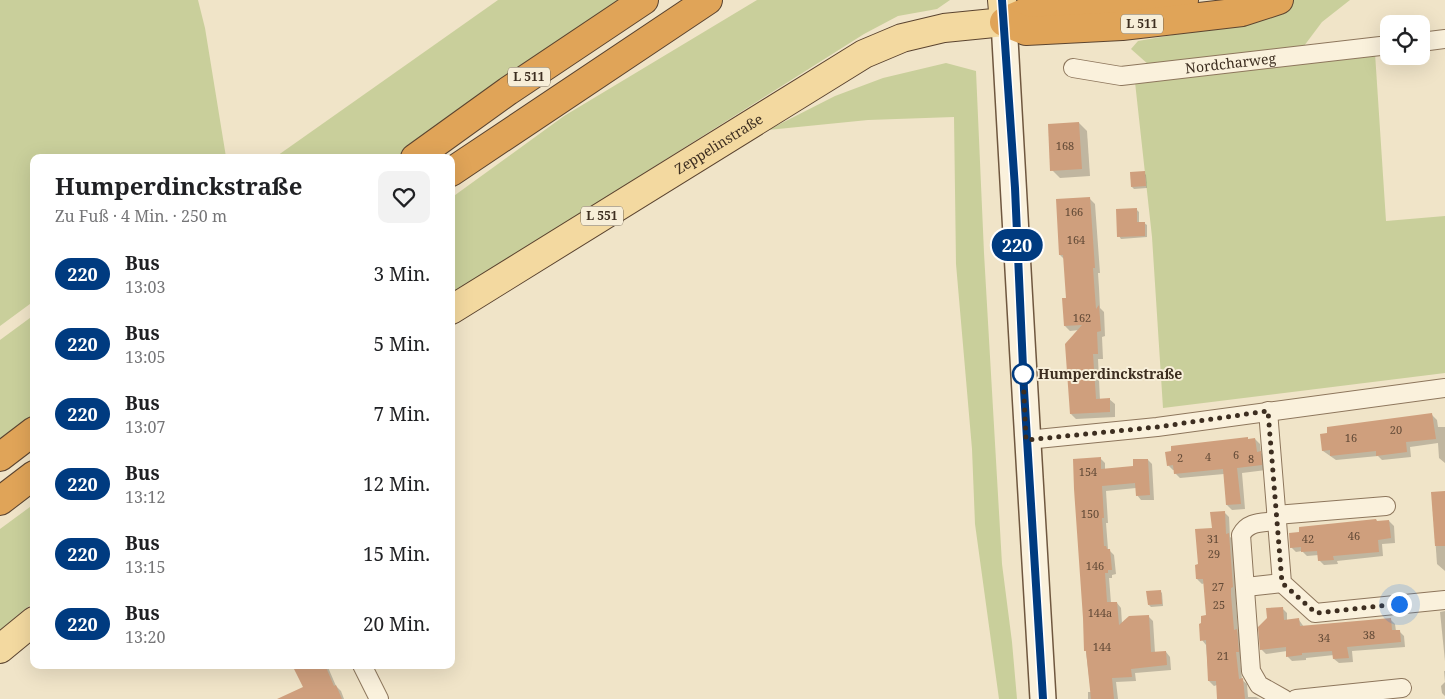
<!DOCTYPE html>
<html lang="de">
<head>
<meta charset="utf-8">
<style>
  :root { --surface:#fff; --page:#f2f2f2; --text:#202124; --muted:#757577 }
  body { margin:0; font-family:"Noto Serif",serif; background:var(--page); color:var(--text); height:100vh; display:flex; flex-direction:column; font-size:19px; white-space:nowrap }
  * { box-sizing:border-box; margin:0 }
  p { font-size:16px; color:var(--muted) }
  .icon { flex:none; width:28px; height:28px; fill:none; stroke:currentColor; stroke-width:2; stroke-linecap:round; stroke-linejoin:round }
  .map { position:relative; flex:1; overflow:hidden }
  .drawer { position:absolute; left:30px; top:154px; width:425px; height:515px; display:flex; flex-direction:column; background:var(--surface); border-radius:10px; box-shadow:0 5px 20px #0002 }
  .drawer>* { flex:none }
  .badge { padding:0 10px; border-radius:16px; font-size:18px; line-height:32px }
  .buttons { position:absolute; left:1380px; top:15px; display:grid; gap:10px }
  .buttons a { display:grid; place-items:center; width:50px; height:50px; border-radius:10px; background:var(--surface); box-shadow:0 5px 20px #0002; font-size:25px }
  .you { position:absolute; width:25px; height:25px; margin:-12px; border:4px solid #fff; border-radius:50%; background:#1a73e8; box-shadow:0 0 0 8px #1a73e833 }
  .map>.badge { position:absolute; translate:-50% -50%; box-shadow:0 0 0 2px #fff }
  .round { display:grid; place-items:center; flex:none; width:52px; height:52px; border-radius:10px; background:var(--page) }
  .summary { display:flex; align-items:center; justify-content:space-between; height:85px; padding:0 25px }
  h1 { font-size:24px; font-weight:700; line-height:38px }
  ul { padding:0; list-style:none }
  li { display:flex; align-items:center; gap:15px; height:70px; padding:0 25px }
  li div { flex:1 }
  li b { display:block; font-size:19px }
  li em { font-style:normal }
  li .badge { min-width:55px; font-weight:700; text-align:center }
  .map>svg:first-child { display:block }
</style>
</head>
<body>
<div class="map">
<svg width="1445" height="699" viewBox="0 0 1445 699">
  <rect width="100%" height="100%" fill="#f0e4c8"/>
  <g fill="#c9cf9b">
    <polygon points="0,0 198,0 205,28 226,157 34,158 34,301 0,326"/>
    <polygon points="498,0 622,0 402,157 274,158"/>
    <polygon points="757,0 950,0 937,9 898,16 864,34 451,295 451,198 564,116"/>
    <polygon points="1292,0 1350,0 1322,22 1304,46 1306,60 1375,53 1386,221 1445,216 1445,373 1163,408 1152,237 1135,82 1149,65 1131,49 1138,41 1242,23"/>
    <polygon points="946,63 976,71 984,253 1002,564 1012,642 1017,699 999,699 975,524 972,449 956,264 954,117 868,120 768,130 835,96 883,78"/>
    <polygon points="34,315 34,422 0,446 0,340"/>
    <polygon points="34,504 34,602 0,630 0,529"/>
  </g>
  <g fill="#0003">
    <polygon points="1079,123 1087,131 1090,176 1060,178 1052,170"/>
    <polygon points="1144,173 1146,175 1147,188 1134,189 1132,187"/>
    <polygon points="1090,199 1095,204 1100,273 1098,273 1099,288 1100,308 1104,312 1105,336 1102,337 1103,359 1098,359 1100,400 1109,399 1115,404 1115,417 1076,419 1071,414 1079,330 1070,331 1065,326 1067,299 1064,259 1060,255"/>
    <polygon points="1136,209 1139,212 1139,223 1144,223 1147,225 1147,237 1121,239 1119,236"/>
    <polygon points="1432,415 1437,420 1438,427 1445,427 1445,463 1439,458 1438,443 1410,447 1411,457 1382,460 1378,456 1336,460 1323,451 1322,435"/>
    <polygon points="1255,439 1260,444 1261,453 1265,458 1266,470 1242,473 1245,509 1232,510 1227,505 1224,474 1180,478 1175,473 1175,470 1173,470 1168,465"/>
    <polygon points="1100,458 1105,463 1105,470 1135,468 1148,460 1152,464 1154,500 1141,500 1137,495 1136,488 1106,491 1108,523 1106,523 1108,549 1114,555 1116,574 1112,575 1112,578 1109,578 1111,603 1117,603 1121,608 1122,624 1148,616 1153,621 1155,653 1166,652 1170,657 1171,670 1135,673 1136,681 1116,682 1118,699 1088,699 1088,692 1091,692 1085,644"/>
    <polygon points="1445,492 1445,571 1437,564 1432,493"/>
    <polygon points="1224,512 1229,517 1230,537 1233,539 1237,591 1236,593 1236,600 1238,632 1242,635 1243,656 1240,657 1242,680 1247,684 1248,697 1256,697 1260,699 1219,699 1217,685 1214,686 1209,681 1206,645 1202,640 1208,616 1205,583 1202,584 1197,579 1200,566 1213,529"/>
    <polygon points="1389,521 1394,526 1395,543 1382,544 1383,556 1337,561 1338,564 1324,565 1319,560 1319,555 1307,556 1302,551 1296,552 1291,547 1377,522"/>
    <polygon points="1160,591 1162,593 1163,606 1151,607 1149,605"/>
    <polygon points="1282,608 1287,613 1287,621 1299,620 1304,627 1390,619 1395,624 1396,631 1399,631 1404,636 1405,647 1352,651 1353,662 1339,663 1334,659 1334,655 1306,658 1306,660 1292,661 1288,657 1287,651 1266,654 1261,649"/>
    <polygon points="1445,611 1445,661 1440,612"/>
    <polygon points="293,665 327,665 336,686 341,691 344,699 287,699 304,688"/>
    <polygon points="1444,671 1445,671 1445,696 1442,693 1441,686 1445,682"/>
  </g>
  <g fill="#cf9f7d">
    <polygon points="1079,122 1082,169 1050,171 1048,124"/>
    <polygon points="1145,171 1146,186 1131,187 1130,172"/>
    <polygon points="1090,197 1095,268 1093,268 1094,282 1096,309 1099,305 1101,331 1097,332 1098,354 1093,354 1096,399 1110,398 1110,412 1070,414 1065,344 1082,325 1064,326 1062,298 1066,298 1065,284 1063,255 1059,255 1056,199"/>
    <polygon points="1137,208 1137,222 1145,222 1145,236 1117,237 1116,209"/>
    <polygon points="1432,413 1436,439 1406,442 1407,452 1376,456 1376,451 1330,456 1330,450 1322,451 1320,434 1327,433 1327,427"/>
    <polygon points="1248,437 1248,439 1255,438 1257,452 1261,451 1262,465 1237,468 1241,504 1226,505 1223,469 1174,474 1173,465 1167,466 1165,452 1171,451 1171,446"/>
    <polygon points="1101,457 1101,469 1133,466 1133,459 1148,459 1150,495 1136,496 1135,483 1102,486 1104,518 1102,518 1104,546 1106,546 1107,549 1110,549 1112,570 1108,570 1108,573 1105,573 1107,602 1117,602 1119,625 1129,616 1149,615 1151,652 1166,651 1167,665 1131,669 1132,677 1112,678 1114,699 1091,699 1086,651 1084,651 1083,618 1074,489 1073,459"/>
    <polygon points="1445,491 1445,546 1435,546 1431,492"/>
    <polygon points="1225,511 1226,534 1229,533 1233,587 1231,588 1231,595 1234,630 1237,629 1239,652 1236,652 1239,679 1243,678 1245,699 1217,699 1216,681 1208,681 1206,640 1200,641 1199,624 1201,623 1201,616 1206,615 1203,579 1196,579 1195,565 1198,564 1195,529 1212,528 1210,512"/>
    <polygon points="1376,519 1377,521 1389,520 1391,538 1378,540 1379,552 1333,556 1334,560 1318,561 1317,551 1301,552 1301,547 1290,548 1289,533 1299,532 1299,527"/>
    <polygon points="1161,590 1162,604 1148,605 1146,591"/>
    <polygon points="1283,607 1284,620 1299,618 1300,626 1391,618 1392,630 1400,630 1401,642 1347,647 1349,658 1333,659 1332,651 1302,653 1302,655 1286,657 1286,647 1260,650 1258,627 1267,618 1266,608"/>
    <polygon points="292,665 325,665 334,686 336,685 342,699 277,699 303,687"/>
  </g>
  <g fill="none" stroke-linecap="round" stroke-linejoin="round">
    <defs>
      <g id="street">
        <polyline points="1421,42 1445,39"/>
        <path id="s1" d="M1073,68L1121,76L1389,45"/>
        <polyline points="1268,411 1282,583 1315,613 1445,600"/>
        <polyline points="1027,440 1157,427 1445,388"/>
        <polyline points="1276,515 1386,506"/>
        <path d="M1276,521C1262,523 1248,521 1241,535L1251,671L1259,685L1284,699"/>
        <polyline points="1246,587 1282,583"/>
        <polyline points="362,665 379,699"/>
        <polyline points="1296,699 1402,688"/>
      </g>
      <path id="secondary" d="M1004,22C1018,248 1028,473 1043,699"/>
      <g id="primary">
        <path id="s2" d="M451,310L864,54L902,38L944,28L1004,22L1002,0"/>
        <polyline points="0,649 34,621"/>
      </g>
      <g id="highway">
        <polyline points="1012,18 1026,12 1184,0"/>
        <polyline points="1004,22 1026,31 1122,26 1242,12 1279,0"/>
        <polyline points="415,158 508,91 644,0"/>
        <polyline points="451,172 708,0"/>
        <polyline points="0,457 34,431"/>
        <polyline points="0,501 34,475"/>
      </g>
    </defs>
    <use href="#street" stroke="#8d765c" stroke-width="20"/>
    <use href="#secondary" stroke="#6f573f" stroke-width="28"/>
    <use href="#primary" stroke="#5b4430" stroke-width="30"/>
    <use href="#highway" stroke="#5b4430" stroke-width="30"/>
    <use href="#street" stroke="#faf1dc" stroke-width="18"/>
    <use href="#secondary" stroke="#faf1dc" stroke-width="25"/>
    <use href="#primary" stroke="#f3d9a0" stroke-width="28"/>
    <use href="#highway" stroke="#e0a458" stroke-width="28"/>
  </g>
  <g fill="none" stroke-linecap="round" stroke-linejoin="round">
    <defs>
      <polyline id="line" points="1002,0 1015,188 1024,390 1043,699"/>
    </defs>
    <use href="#line" stroke="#fff" stroke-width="11"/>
    <use href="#line" stroke="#003b80" stroke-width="8"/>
    <polyline stroke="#3d2e20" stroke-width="5" stroke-dasharray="0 9" points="1023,374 1026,440 1157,427 1268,411 1282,583 1316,613 1399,604"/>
  </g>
  <circle fill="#fff" stroke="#003b80" stroke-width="2.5" cx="1023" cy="374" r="10"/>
  <g text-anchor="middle" stroke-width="4" stroke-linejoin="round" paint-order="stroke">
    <g font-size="11" fill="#624a37">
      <text x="1065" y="150">168</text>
      <text x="1074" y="216">166</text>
      <text x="1076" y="244">164</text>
      <text x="1082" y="322">162</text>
      <text x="1396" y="434">20</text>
      <text x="1351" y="442">16</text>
      <text x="1236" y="459">6</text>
      <text x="1208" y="461">4</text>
      <text x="1180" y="462">2</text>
      <text x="1251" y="463">8</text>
      <text x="1088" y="476">154</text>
      <text x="1090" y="518">150</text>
      <text x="1354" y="540">46</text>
      <text x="1213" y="543">31</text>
      <text x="1308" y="543">42</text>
      <text x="1214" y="558">29</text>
      <text x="1095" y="570">146</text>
      <text x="1218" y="591">27</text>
      <text x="1219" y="609">25</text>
      <text x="1100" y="617">144a</text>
      <text x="1369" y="639">38</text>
      <text x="1324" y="642">34</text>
      <text x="1102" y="651">144</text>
      <text x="1223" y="660">21</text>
    </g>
    <g fill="#f7eed8" stroke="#756857" stroke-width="1">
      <rect x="1121" y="14.5" width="42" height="19" rx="4"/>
      <rect x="508" y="67.5" width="42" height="19" rx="4"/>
      <rect x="581" y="206.5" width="42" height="19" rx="4"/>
    </g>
    <g font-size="12" font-weight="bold" fill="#3d2e20">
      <text x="1142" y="28">L 511</text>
      <text x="529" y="81">L 511</text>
      <text x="602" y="220">L 551</text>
    </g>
    <g font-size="14" fill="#3d2e20" stroke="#f7eed8">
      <text dy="5" stroke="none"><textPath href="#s1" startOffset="159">Nordcharweg</textPath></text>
      <text dy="5" stroke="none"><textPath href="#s2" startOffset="315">Zeppelinstraße</textPath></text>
    </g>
    <g font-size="14" font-weight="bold" fill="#3d2e20" stroke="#f7eed8" text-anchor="start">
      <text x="1038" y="379">Humperdinckstraße</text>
    </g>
  </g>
</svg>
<div class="buttons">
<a><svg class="icon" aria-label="locate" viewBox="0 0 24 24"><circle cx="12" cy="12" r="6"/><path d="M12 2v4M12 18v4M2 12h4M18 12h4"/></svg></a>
</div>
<div class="you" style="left:1399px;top:604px"></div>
<b class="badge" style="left:1017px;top:245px;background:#003b80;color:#fff">220</b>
<section class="drawer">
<div class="summary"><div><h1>Humperdinckstraße</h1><p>Zu Fuß · 4 Min. · 250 m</p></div><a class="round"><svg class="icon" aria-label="heart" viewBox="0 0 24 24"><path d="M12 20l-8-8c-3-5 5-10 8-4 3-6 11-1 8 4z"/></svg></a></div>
<ul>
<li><span class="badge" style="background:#003b80;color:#fff">220</span><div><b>Bus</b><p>13:03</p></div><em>3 Min.</em></li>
<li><span class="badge" style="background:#003b80;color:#fff">220</span><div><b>Bus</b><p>13:05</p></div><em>5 Min.</em></li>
<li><span class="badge" style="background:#003b80;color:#fff">220</span><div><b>Bus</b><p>13:07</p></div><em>7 Min.</em></li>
<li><span class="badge" style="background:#003b80;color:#fff">220</span><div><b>Bus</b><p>13:12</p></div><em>12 Min.</em></li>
<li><span class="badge" style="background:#003b80;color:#fff">220</span><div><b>Bus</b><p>13:15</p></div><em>15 Min.</em></li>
<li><span class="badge" style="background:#003b80;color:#fff">220</span><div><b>Bus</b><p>13:20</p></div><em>20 Min.</em></li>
</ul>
</section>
</div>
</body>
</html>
